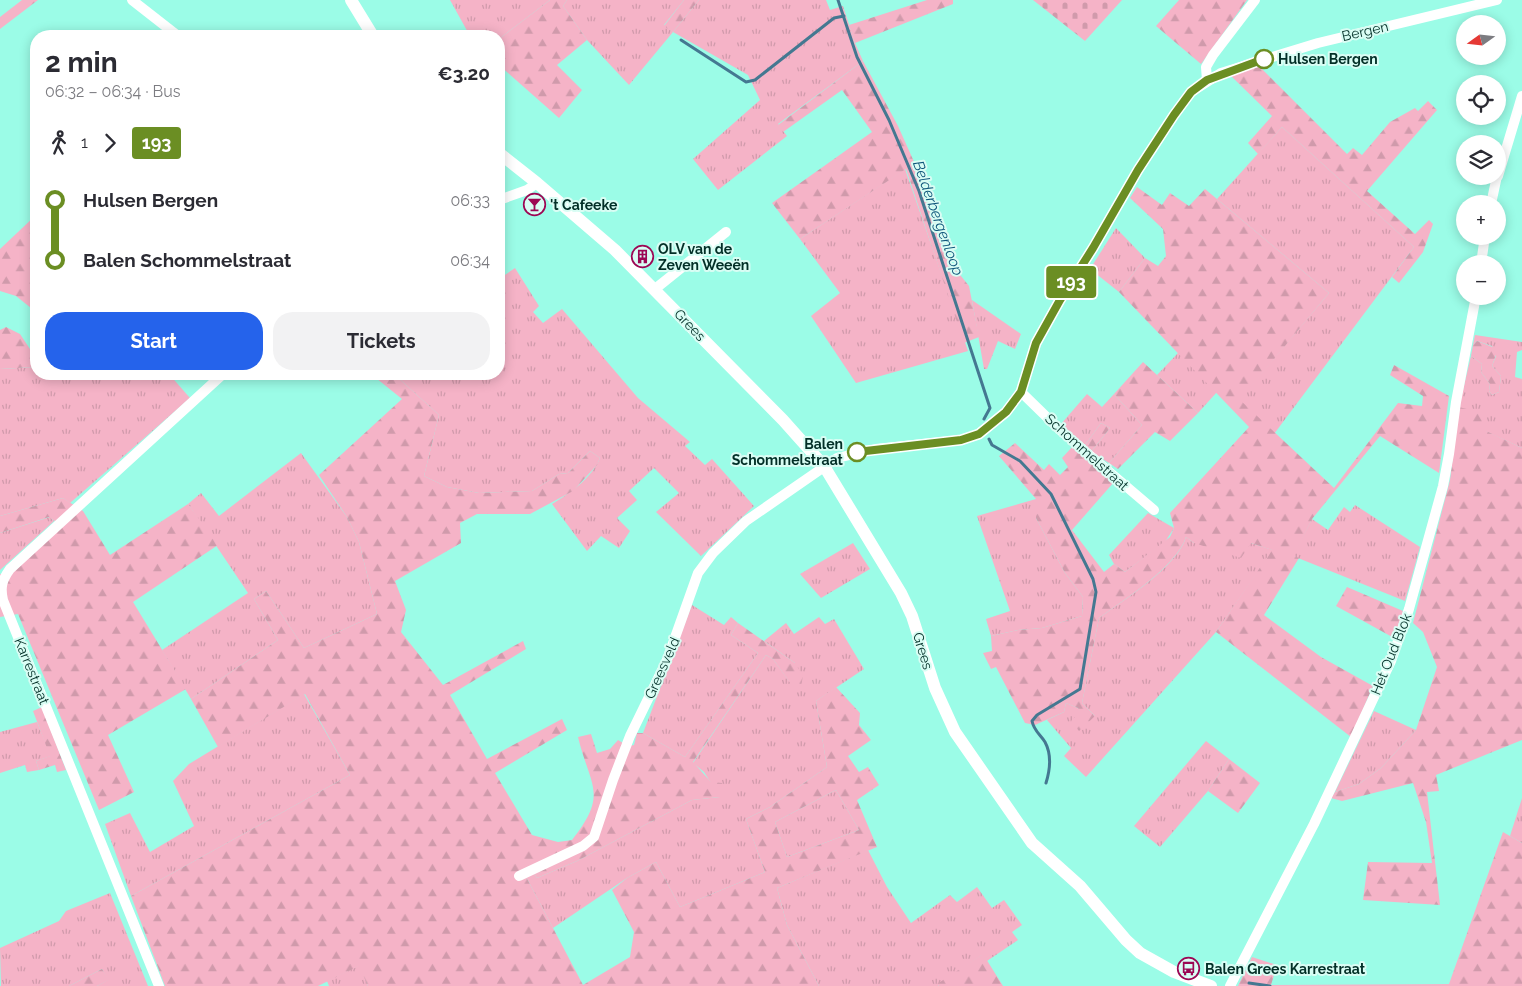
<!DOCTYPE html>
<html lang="en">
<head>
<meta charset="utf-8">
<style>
  :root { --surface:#fff; --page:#f2f2f3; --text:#2b2b33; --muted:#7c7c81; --accent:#2563eb }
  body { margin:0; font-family:Raleway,sans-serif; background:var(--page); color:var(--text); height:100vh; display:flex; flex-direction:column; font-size:19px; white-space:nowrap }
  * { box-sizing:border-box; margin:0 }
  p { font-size:16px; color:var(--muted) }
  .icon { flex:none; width:28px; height:28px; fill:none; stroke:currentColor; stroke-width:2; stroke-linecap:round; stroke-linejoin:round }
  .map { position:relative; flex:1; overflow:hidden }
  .drawer { position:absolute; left:30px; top:30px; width:475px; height:350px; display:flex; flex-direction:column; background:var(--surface); border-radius:20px; box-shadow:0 2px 12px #0003 }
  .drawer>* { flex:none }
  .badge { padding:0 10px; border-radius:4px; font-size:18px; line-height:32px }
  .needle { width:32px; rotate:255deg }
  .buttons { position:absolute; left:1456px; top:15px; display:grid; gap:10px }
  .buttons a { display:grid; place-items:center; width:50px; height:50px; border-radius:50%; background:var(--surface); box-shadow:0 2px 12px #0003; font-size:25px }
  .map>.badge { position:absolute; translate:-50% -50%; box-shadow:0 0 0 2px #fff }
  .legs { display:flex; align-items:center; gap:8px; height:55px; padding:0 15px; font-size:16px }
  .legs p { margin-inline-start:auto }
  .overview { display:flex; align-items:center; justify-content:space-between; height:85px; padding:0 15px }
  h1 { font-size:28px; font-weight:700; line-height:38px }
  .action { display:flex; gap:10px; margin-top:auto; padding:10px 15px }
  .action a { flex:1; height:58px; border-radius:20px; background:var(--accent); color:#fff; font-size:20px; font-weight:700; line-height:58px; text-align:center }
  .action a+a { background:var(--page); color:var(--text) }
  ul { padding:0 15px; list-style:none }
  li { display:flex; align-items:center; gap:18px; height:60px; font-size:19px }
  li i { display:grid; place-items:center; width:8px; height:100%; margin:0 6px; background:currentColor }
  li i::after { content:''; width:12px; height:12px; margin:-6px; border:4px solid; border-radius:50%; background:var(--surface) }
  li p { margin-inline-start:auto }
  li:first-child i { background:linear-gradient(#0000 50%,currentColor 0) }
  li:last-child i { background:linear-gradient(currentColor 50%,#0000 0) }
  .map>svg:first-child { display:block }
</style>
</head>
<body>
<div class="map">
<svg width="1522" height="986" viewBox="0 0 1522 986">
  <defs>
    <pattern id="grass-tufts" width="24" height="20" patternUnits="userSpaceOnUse" patternTransform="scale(1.25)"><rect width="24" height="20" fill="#f5b3c7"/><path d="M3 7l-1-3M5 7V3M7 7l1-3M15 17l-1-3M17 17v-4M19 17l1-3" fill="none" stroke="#d09aab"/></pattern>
    <pattern id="forest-firs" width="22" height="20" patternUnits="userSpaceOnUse" patternTransform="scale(1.25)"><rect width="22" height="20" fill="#f5b3c7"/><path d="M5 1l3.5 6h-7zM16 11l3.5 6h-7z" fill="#d09aab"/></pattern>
    <pattern id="cemetery-stones" width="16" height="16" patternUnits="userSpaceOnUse" patternTransform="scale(1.25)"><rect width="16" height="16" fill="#f5b3c7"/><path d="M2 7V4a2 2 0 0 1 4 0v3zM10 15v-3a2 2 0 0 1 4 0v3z" fill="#d09aab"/></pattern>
  </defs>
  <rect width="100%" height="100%" fill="#9bfce7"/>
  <g fill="url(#grass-tufts)">
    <polygon points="450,0 550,0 499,39 499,36 470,36"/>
    <polygon points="567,0 684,0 664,25 673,32 699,0 826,0 830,10 843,6 855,43 863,61 778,124 787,136 718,190 693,159 760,100 748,75 673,32 629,85 587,40 563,6"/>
    <polygon points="1282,127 1414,247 1274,434 1239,400 1329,293 1217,199"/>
    <polygon points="905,169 968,351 856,383 811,316 840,293 800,239"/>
    <polygon points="1116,228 1145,258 1119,292 1090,269"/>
    <path d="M515,268L539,306L533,312L543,323L562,309L638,398L690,442L685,446L705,465L712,459L754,506L701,556L656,512L679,493L654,468L629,491L637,500L617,518L630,531L619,548L601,536L587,551L552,504C570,493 592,478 600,458L590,451L568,473L559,474L532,491L479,493L447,487L424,476L439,415L394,374H499V279Z"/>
    <polygon points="972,300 1021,334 1015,349 998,341 987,369 984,369"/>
    <polygon points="1475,335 1522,342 1522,350 1517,352 1515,377 1522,379 1522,448 1485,431 1459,407 1471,356 1482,364 1481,372 1490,384 1489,391 1492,395 1499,392 1501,376 1492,366 1496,356 1492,346 1477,341 1473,345"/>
    <polygon points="1179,352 1217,392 1198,413 1157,375"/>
    <polygon points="36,367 36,374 169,374 190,398 70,503 63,498 0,516 0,369"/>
    <polygon points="1087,394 1102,407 1114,394 1142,425 1109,463 1091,452 1110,428 1101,423 1085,445 1061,424"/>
    <polygon points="301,453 347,517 359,542 377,614 304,648 266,591 254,599 278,640 191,699 162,650 248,593 188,504 201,493 219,516"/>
    <polygon points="1036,499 1036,518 1065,573 1083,597 1082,616 1042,628 1018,630 991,636 986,619 1010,611 977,516"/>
    <polygon points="1355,505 1420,547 1405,601 1293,556 1312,519 1328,530 1344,507 1350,512"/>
    <polygon points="1148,513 1174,528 1165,542 1125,572 1114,564 1109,555"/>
    <polygon points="50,517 54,521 0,570 0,533"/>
    <path d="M1186,537L1194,543H1251L1273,550L1216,632L1086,777L1064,756L1071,748L1047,720L1064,712L1066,703L1078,708L1081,712L1095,716L1082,703L1099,618C1124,600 1178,566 1186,537Z"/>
    <polygon points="853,543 870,569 821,598 800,574"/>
    <polygon points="692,605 724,625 731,617 738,623 731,635 758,653 685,757 643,733"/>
    <polygon points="819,617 825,624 834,619 864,669 816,701 827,767 770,807 746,819 765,872 680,907 656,862 627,878 553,928 524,873 532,870 537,878 577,861 692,800 720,797 704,772 693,763 766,655 773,659 789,681 795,663 764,641 786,623 794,634"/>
    <polygon points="304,694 350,775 131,896 105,824 130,813 150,852 194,826 173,781 189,764"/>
    <polygon points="1374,711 1416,730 1381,768 1359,784 1335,792"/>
    <polygon points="37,722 51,756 36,761 39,770 27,772 25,765 0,773 0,732"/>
    <polygon points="1206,741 1229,759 1208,791 1160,847 1134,826"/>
    <polygon points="836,790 859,830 787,857 775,822"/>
    <polygon points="1522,798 1522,843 1510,836"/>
    <polygon points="868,850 887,887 911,923 950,895 957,902 977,887 992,908 1004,900 1022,925 1012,932 1018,940 987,961 982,955 938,985 939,986 819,986 787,925 777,888"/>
    <polygon points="110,893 148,986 97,986 108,980 102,969 69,986 1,986 0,948 59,921 66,911"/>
    <polygon points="360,965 368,986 329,986 327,981"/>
  </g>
  <g fill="url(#forest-firs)" fill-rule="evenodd">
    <polygon points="22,0 38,0 0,29 0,17"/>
    <polygon points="550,0 567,0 563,6 587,40 557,65 582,90 559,118 499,65 499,39"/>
    <polygon points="684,0 699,0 673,32 664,26"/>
    <polygon points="927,0 953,0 953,4 855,43 849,25"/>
    <polygon points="1179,0 1247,0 1201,64 1156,26"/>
    <polygon points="863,61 898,126 915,164 949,261 969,286 979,337 964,343 906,169 800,239 772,203 872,132 842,90 783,132 778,125"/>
    <polygon points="1259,66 1347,154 1353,148 1362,155 1390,122 1415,108 1418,111 1428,101 1437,110 1367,191 1415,234 1429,220 1433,224 1423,252 1399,283 1392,277 1414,247 1282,127 1258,154 1248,143 1272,116 1231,76"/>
    <path d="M1137,187L1162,205L1170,193L1189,206L1205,189L1329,293L1240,400L1334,488L1398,403L1422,406L1423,396L1390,375L1394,365L1449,396L1439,473L1380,436L1312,519L1294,556L1299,558L1264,615L1321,657L1373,686L1351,737L1216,632L1272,550L1251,543L1241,558L1194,543L1186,537C1177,566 1124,600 1099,618L1082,703L1095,716L1079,731L1071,721L1080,712L1078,708L1066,703L1064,712L1035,725L1025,723L996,667L991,669L983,653L992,651L991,636L1018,630L1042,628L1082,616L1083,597L1065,573L1036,518V499L999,456L1015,443L1044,470L1049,464L1060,475L1068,467L1062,458L1073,446L1114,482L1072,530L1104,572L1114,564L1125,572L1170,537L1174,528L1170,513L1249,427L1119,292L1145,258L1158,266L1166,256L1163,229L1130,198Z"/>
    <polygon points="36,215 36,312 16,296 0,291 0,249"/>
    <polygon points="6,327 20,334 34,355 36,355 36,367 0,369 0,330"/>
    <polygon points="1477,341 1498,349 1492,366 1501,376 1499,392 1492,395 1489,391 1490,384 1481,372 1482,364 1471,356 1473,345"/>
    <polygon points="1143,362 1198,413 1170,441 1155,432 1118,469 1109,463 1142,425 1114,394"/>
    <path d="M371,374H394L439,415L424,476L447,487L479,493L532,491L559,474L568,473L590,451L600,458L597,465L573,491L530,514H477L460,523L461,543L395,581L406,610L401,632L443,685L523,641L526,649L450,695L487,759L562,719L567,730L495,773L532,835L558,842L572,840C609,793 590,787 578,737L591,734L597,753L610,749L618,740L628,746L634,745L637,733H643L685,757L758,653L731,635L738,623L795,663L803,676L801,686L793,687L773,659L766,655L693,762L711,782L722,783L726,790L720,797L692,800L577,861L537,878L532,870L524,873L583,985L630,957L634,932L612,890L627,878L656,862L680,907L765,872L746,819L770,807L827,767L816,701L836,687L860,713L859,725L871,740L848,756L859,772L868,767L879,785L857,800L877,847L777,888L787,925L819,986H368L359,966L318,986H165L131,896L350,775L305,694L218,747L191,699L278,640L254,599L266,591L304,648L377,614L359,542L347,517L319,475L402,399ZM836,790L859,830L787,857L775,822Z"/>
    <polygon points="1459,407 1486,414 1486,431 1522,448 1522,740 1436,775 1439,791 1427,792 1440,905 1363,900 1368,862 1432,863 1426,822 1413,783 1342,801 1331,798 1335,792 1359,784 1381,768 1416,730 1437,667 1423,632 1413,623 1450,480"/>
    <polygon points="1101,423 1110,428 1091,452 1085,445"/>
    <polygon points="63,498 83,511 110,555 188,504 218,545 133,602 186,689 108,735 134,792 99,810 18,614 0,617 0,574 11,574 62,526 49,517 0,533 0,516"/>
    <polygon points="1347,587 1403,611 1394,638 1336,606"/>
    <polygon points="42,707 66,770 57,772 55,765 39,770 36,761 50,756 33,711"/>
    <polygon points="1229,759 1260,783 1238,813 1208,791"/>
    <polygon points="1503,832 1522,843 1522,986 1238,986 1252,957 1277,965 1271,985 1449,984"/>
    <polygon points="983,954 1003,986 939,986 937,984"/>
    <polygon points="102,969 109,980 97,986 69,986"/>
  </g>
  <polygon fill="url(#cemetery-stones)" points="1033,0 1122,0 1085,41"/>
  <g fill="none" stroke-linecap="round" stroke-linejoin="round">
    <g stroke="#447891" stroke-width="3">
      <polyline points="838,0 857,57 889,120 919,191 990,408 984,419"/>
      <polyline points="681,40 746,82 755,80 834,18 844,16"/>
      <path d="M989,439L992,445L1020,461L1051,494L1093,579L1096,592L1080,689L1037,715L1032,721C1034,731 1040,734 1045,742C1052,755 1050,770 1046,783"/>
      <polyline points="1249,983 1270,986"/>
    </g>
    <g stroke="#fff" stroke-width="10">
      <polyline points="132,0 178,36"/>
      <polyline points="1207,80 1206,67 1213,55 1255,0"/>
      <polyline points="1498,176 1522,96"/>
      <polyline points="499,200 527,190 537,183"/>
      <polyline points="1491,204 1497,176"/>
      <polyline points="1481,264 1485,236"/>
      <polyline points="655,289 726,232"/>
      <polyline points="1021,392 1060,430 1154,510"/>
      <polyline points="519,876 583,846 594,837 613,780 630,736 667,660 698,573 713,553 746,521 837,458 876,449 961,440 979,434 1006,412 1021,392 1036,343 1060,300 1093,248 1138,170 1174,115 1191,92 1221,73 1318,43 1497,0"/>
      <path d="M159,986L3,600C0,587 2,580 10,569L223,374"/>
      <polyline points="1230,986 1314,824 1391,661 1409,609 1443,486 1449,454 1456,402 1476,296"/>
    </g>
    <g stroke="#fff" stroke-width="12">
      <polyline points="351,0 373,36"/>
      <polyline points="499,153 537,183 615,250 783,420 824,466 901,593 912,616 935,688 955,732 1032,843 1080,886 1126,940 1140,953 1174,972 1211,986"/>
    </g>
  </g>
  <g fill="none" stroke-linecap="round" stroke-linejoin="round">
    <defs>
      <polyline id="line-1" points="857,452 961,440 979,434 1006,412 1021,392 1036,343 1060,300 1093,248 1138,170 1174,115 1191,92 1207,80 1264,59"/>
    </defs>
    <use href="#line-1" stroke="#fff" stroke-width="11"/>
    <use href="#line-1" stroke="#6b8e23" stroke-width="8"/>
  </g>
  <defs>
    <symbol id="bar-ring" viewBox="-11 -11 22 22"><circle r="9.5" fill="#d9fdf4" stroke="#9c0754" stroke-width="1.5"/><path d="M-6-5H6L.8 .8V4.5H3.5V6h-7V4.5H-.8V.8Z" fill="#9c0754"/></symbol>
    <symbol id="building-ring" viewBox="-11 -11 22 22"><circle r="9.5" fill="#d9fdf4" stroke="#9c0754" stroke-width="1.5"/><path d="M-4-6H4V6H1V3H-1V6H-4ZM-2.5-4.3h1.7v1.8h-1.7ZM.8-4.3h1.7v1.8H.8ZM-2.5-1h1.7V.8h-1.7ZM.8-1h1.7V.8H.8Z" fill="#9c0754"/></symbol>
    <symbol id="bus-ring" viewBox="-11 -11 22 22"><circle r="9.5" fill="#d9fdf4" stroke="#9c0754" stroke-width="1.5"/><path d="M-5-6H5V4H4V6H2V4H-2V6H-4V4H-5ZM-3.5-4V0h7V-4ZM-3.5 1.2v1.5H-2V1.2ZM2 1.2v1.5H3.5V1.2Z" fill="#9c0754"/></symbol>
  </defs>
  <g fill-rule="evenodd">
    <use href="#bar-ring" x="522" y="192" width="25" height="25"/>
    <use href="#building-ring" x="630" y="244" width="25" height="25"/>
    <use href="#bus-ring" x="1176" y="956" width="25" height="25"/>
  </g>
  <g fill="#fff" stroke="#6b8e23" stroke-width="2.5">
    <circle cx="1264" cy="59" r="9"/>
    <circle cx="857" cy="452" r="9"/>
  </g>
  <g text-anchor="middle" stroke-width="4" stroke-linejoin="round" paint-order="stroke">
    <g font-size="14" fill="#022f27" stroke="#d9fdf4">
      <text transform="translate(1365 31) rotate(-13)" y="5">Bergen</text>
      <text transform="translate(690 325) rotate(46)" y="5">Grees</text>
      <text transform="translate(1087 452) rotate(42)" y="5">Schommelstraat</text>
      <text transform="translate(923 651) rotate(73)" y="5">Grees</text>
      <text transform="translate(1391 654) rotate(-68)" y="5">Het Oud Blok</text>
      <text transform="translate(662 668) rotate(-66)" y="5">Greesveld</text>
      <text transform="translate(32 671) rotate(68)" y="5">Karrestraat</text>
    </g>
    <g font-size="14" font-weight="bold" fill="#022f27" stroke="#d9fdf4" text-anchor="start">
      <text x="1278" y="64">Hulsen Bergen</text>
      <text x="843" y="449" text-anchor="end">Balen<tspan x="843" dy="16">Schommelstraat</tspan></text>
    </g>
    <g font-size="14" font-weight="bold" fill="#022f27" stroke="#d9fdf4" text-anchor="start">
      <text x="550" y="210">'t Cafeeke</text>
      <text x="658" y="254">OLV van de<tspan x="658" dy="16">Zeven Weeën</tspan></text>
      <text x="1205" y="974">Balen Grees Karrestraat</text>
    </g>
    <g font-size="15" font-style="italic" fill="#0e557a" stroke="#d9fdf4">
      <text transform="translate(938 218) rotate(70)" y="5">Belderbergenloop</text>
    </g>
  </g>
</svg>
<div class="buttons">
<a><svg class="needle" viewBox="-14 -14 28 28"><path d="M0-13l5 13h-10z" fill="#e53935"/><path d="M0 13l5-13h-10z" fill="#7c7c81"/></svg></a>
<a><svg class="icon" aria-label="locate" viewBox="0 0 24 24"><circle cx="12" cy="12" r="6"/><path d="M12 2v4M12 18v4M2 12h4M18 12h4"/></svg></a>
<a><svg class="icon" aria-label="layers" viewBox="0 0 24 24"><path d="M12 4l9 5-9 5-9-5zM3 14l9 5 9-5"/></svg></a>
<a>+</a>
<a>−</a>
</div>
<b class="badge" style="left:1071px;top:282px;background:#6b8e23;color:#fff">193</b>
<section class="drawer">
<div class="overview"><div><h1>2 min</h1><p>06:32 – 06:34 · Bus</p></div><b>€3.20</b></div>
<div class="legs"><svg class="icon" aria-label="walk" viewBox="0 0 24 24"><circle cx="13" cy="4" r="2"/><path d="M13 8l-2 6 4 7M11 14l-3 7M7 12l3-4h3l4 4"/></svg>1<svg class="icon" aria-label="forward" viewBox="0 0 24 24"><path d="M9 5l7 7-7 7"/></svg><b class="badge" style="background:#6b8e23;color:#fff">193</b></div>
<ul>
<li><i style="color:#6b8e23"></i><b>Hulsen Bergen</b><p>06:33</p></li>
<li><i style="color:#6b8e23"></i><b>Balen Schommelstraat</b><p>06:34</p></li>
</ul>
<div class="action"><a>Start</a><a>Tickets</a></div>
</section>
</div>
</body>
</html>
